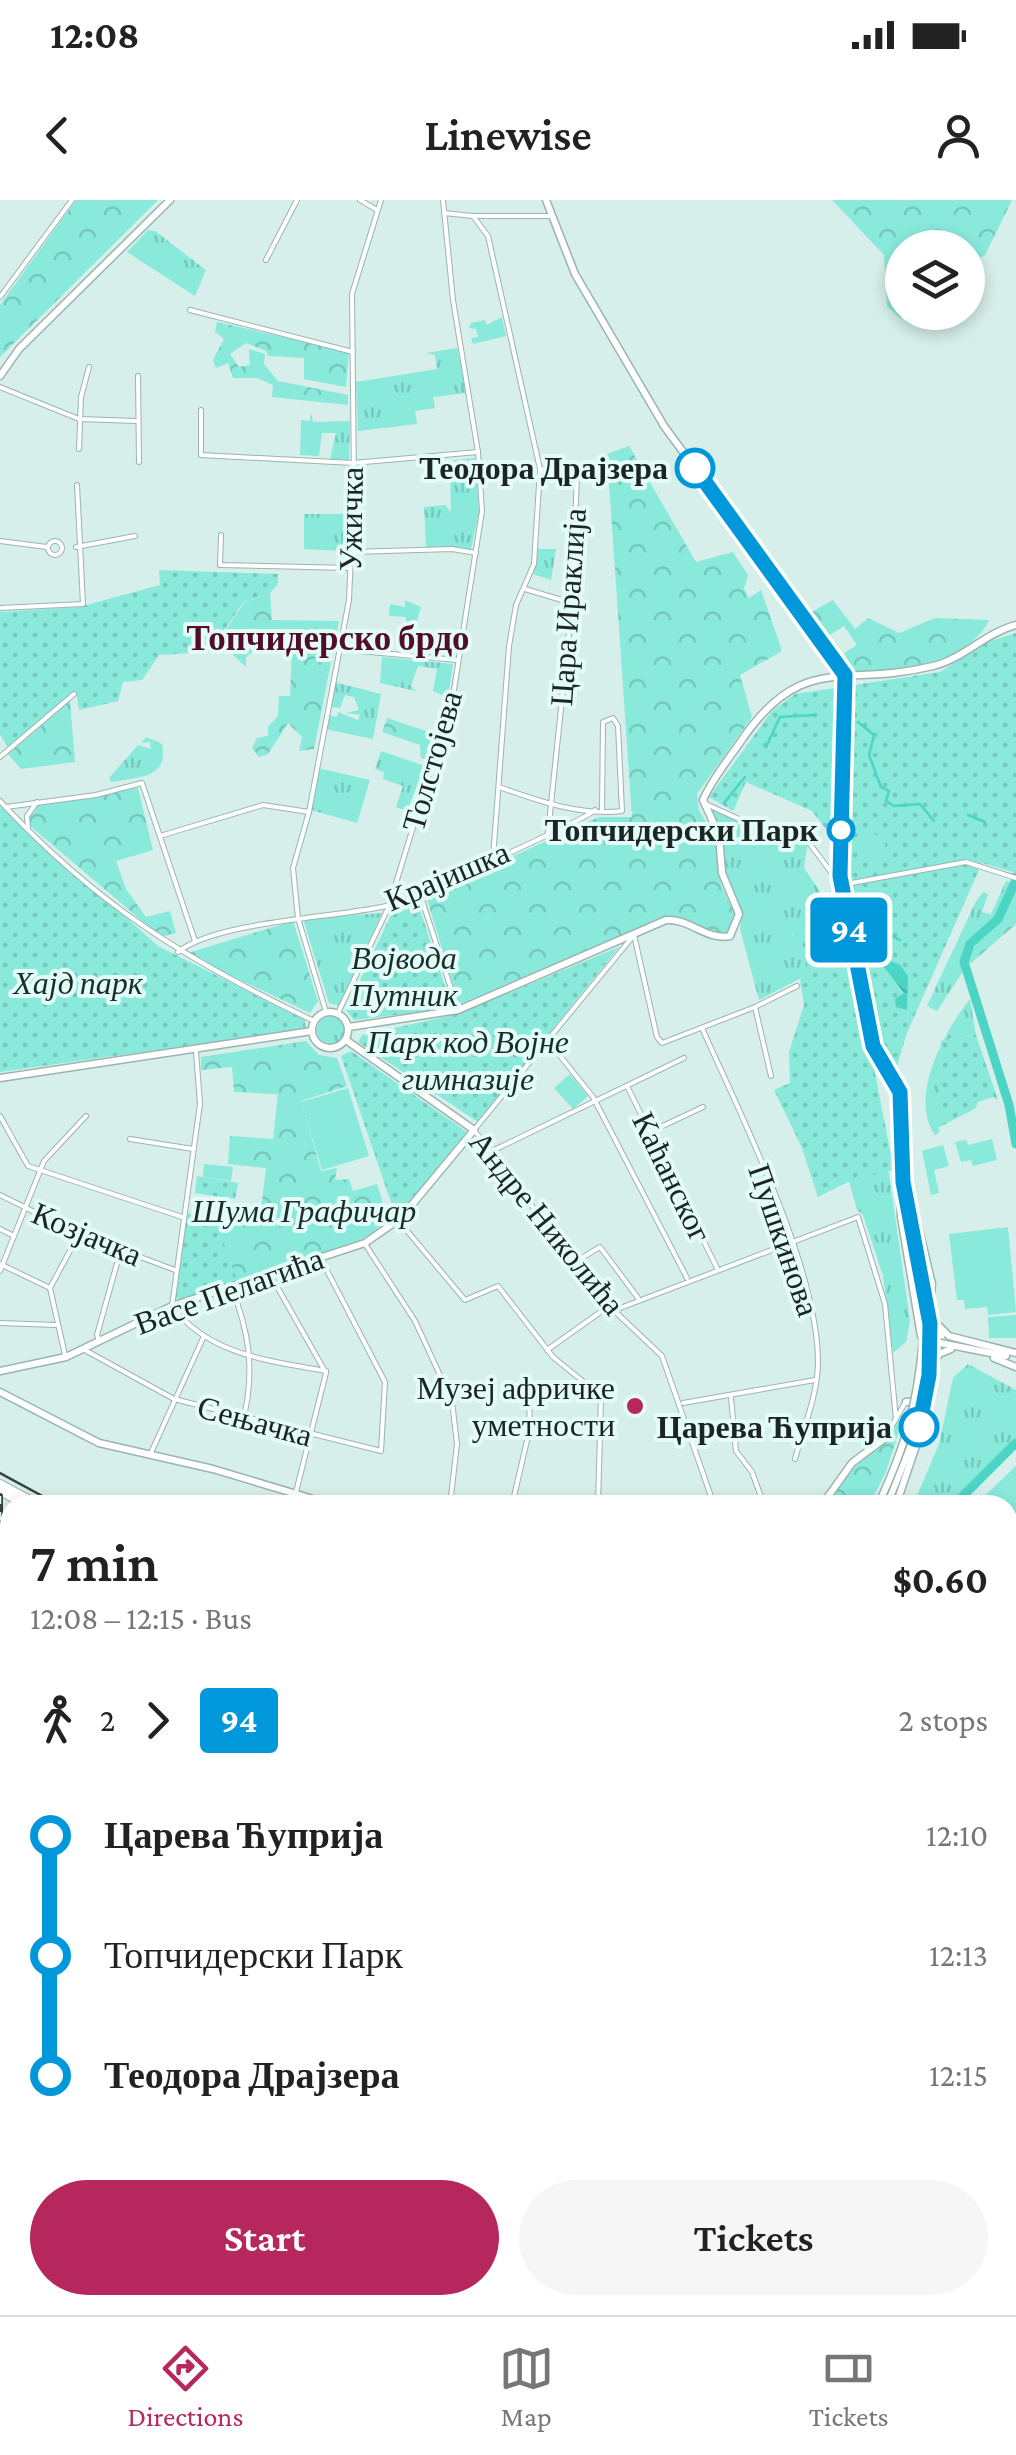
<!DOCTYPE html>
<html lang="en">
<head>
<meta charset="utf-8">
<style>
  :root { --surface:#fff; --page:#f6f6f6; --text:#222; --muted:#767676; --line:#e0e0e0; --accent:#b6285d }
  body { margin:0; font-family:"Crimson Pro",serif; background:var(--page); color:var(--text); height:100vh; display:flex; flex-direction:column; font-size:38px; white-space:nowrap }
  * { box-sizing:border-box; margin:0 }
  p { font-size:32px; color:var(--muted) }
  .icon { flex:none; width:55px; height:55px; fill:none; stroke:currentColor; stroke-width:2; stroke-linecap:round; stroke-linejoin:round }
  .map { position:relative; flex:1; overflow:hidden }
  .details { position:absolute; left:0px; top:1295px; width:1018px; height:820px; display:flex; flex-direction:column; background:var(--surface); border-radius:30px 30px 0 0; box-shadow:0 5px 15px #0003 }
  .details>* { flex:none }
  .badge { padding:0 20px; border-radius:8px; font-size:35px; line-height:65px }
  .tools { position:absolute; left:885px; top:30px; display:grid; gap:20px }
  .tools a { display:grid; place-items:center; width:100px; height:100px; border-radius:50%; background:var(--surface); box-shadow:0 5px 15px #0003; font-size:50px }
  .map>.badge { position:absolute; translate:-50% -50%; box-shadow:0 0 0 5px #fff }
  .legs { display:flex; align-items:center; gap:15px; height:110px; padding:0 30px; font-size:32px }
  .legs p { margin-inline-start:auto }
  .headline { display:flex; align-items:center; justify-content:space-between; height:170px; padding:0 30px }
  h1 { font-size:55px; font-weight:600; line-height:75px }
  .primary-button { display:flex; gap:20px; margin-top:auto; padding:20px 30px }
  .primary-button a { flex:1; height:115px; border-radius:60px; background:var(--accent); color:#fff; font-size:40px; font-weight:600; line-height:115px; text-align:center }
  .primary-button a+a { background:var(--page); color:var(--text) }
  ul { padding:0 30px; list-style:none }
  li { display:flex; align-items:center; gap:35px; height:120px; font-size:38px }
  li i { display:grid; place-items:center; width:15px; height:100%; margin:0 12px; background:currentColor }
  li i::after { content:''; width:25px; height:25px; margin:-12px; border:8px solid; border-radius:50%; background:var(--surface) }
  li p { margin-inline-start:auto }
  li:first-child i { background:linear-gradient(#0000 50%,currentColor 0) }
  li:last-child i { background:linear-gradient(currentColor 50%,#0000 0) }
  .status { display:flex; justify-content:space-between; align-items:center; height:70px; padding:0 50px; background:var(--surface); direction:ltr }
  .status svg { height:28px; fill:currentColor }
  header { display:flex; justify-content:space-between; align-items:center; height:130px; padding:0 30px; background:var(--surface); font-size:45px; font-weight:600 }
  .tab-bar { display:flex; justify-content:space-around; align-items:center; height:140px; border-top:2px solid var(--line); background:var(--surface); font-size:28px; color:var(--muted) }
  .tab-bar a { display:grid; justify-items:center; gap:5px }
  .tab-bar .current { color:var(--accent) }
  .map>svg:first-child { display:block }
</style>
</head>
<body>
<div class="status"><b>12:08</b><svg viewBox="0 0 49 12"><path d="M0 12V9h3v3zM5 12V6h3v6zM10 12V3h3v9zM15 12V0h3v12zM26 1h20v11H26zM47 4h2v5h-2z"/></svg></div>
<header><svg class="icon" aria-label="back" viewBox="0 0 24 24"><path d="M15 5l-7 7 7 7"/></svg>Linewise<svg class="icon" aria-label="person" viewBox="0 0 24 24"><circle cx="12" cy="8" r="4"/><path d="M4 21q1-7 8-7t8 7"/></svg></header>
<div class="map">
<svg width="1016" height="2115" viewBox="0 0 1016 2115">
  <defs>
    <pattern id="grass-tufts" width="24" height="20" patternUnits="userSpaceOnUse" patternTransform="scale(2.5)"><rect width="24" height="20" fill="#89e9db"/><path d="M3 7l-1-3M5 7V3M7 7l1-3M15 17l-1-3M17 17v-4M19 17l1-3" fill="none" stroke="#76c8bc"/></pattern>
    <pattern id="forest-crowns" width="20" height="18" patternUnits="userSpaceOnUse" patternTransform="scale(2.5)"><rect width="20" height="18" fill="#89e9db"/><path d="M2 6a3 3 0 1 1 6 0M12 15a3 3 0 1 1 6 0" fill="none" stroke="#76c8bc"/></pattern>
    <pattern id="park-dots" width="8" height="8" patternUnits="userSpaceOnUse" patternTransform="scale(2.5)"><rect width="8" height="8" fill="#89e9db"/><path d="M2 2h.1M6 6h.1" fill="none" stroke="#76c8bc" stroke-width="1.8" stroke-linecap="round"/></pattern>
    <pattern id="water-waves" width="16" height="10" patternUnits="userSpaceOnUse" patternTransform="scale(2.5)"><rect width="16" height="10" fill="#4cd4c4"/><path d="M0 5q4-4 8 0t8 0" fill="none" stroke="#42b6a8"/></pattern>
  </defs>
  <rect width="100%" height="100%" fill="#d6efea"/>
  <g fill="url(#grass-tufts)">
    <polygon points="148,30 155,31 206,70 195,96 127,52"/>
    <polygon points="502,117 506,136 473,144 471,138 478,137 476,129 469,128 471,123 485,120 487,125"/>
    <polygon points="457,148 467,193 433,197 435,208 415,211 417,224 358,231 356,182 437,169 435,155 426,153"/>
    <polygon points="311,213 313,222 350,221 349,260 330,259 336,233 322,233 319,256 300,255 301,220 310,221"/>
    <polygon points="475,258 479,312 471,349 426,347 424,307 445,305 451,312 450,265 455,260"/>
    <polygon points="304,314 345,314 345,351 304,349"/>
    <polygon points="537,349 556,349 551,380 533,374"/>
    <polygon points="405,400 421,407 416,424 406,423 406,417 389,416 390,404 405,407"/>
    <polygon points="382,457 453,464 448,498 433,491 437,469 418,466 411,486 416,491 380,483"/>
    <polygon points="334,482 381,494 373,539 325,529 328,515 337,517 338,512 358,520 360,515 346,513 359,510 354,497 345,495 340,508 330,507"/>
    <path d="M146,537L162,544C169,579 138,577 111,582L109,578L138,545L151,549L150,542L141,543Z"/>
    <polygon points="381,551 425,566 407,611 396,607 403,586 383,579 384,572 375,569"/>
    <polygon points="318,568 370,580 357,623 311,610"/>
    <polygon points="715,609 765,635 790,634 808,642 804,668 823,696 840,691 851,752 759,800 740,729 742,715 723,671 723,642 708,610"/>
    <polygon points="1006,681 1010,682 995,718 964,749 964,770 937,811 927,806 975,703 983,692 988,694 982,712 991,714"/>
    <polygon points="382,713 339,806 329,803 303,719"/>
    <path d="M970,799L976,835L941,841L939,933L935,935C908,897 945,830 970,799Z"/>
    <circle cx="331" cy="830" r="14"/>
    <polygon points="835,859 888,966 910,1121 906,1142 893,1153 883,1076 863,1015 857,1010 849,981 830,991"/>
    <polygon points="968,1164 1016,1190 1016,1239 950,1305 913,1305 939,1244 953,1178"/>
  </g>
  <g fill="url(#forest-crowns)">
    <polygon points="76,0 158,0 0,157 0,105"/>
    <polygon points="832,0 1012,0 985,55 968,67 968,48 902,48 901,119 887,106 884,55"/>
    <polygon points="217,122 349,152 346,187 304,179 304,158 268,156 266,151 246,143 230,154 239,167 250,165 249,149 265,154 264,164 278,181 348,195 348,205 272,197 273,185 257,178 233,178 228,163 216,168 213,160 224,139 215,132"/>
    <polygon points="629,246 696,362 733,352 748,375 744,389 749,398 761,390 782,451 740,475 752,517 697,594 699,610 717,641 721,685 735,715 730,733 722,736 666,717 459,804 426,696 599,617 632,617 607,254"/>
    <polygon points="270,393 272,420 339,421 314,549 299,551 302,537 288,523 268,554 259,557 252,548 257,538 268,536 268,527 278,516 279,496 290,496 292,450 248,428 244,442 253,452 246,457 246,467 233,455 224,432 244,403"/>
    <path d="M833,400L855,429L868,418L899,433L935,418L989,420C968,465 896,471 853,472L844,453L857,445L844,426L827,437L808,414Z"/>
    <polygon points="70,501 75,562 21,569 8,554"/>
    <polygon points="387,518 435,534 427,560 421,558 420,545 382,532"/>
    <polygon points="138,588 153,650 116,661 126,689 146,717 170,711 176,733 161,737 29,625 29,615 39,603"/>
    <polygon points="1016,688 1016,724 970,764 966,755 995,726"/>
    <polygon points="293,721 318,801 310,813 185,754"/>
    <path d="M306,841L319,855L337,858L347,886L301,901L321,971L337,968L335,980L349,979L353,991L377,984C387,1017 393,1021 360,1040L179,1100L186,1013L259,1026L266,968L228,964L230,936L273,939L278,894L234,892L232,867L201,870V857Z"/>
    <polygon points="906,1209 886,1272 869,1305 825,1305 850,1271 887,1240"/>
  </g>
  <g fill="url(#park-dots)">
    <polygon points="159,370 278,374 278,384 270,393 243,403 209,452 159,455 142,480 123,482 118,501 79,510 76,490 9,549 0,534 0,412 79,407 160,385"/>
    <polygon points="1016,433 1016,678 1011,676 1013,672 982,663 907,833 896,869 892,868 878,845 847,681 847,647 839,646 812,611 746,582 733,611 709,597 772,511 795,494 940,472 987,442"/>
    <polygon points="0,605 158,746 305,820 306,829 0,872"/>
    <polygon points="417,700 452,808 354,820 346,810 392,713"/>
    <polygon points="844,716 894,970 853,979 818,997 802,948 774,890 790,883 789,852 804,805 800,780 807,770 795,729"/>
    <polygon points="619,747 478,922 358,842 362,835 458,814"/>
    <polygon points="976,835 998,900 993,897 978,902 976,908 938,928 941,841"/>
    <polygon points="351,851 467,932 402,1011 393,1008 341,856"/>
    <polygon points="197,976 238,983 235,999 195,993"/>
    <polygon points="186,1013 215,1019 237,1080 172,1100"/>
    <polygon points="1008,1786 1016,1788 1016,2115 752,2115 744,2105 1008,2105"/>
  </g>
  <g fill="#89e9db">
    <circle cx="873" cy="646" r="12"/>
    <polygon points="570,874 588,896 573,909 554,888"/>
    <polygon points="348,888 369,956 322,970 301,902"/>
    <polygon points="992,939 997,960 973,966 971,960 961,962 955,942 966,940 968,945"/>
    <polygon points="943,945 949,966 934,970 939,993 931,995 922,951"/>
    <polygon points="204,964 233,967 231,981 203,977"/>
    <polygon points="1008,1027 1016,1112 988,1115 987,1107 965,1109 964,1100 957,1100 949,1034"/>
    <polygon points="1016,1115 1016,1138 989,1138 988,1117"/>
    <polygon points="1016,1266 1016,1566 1008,1564 1008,1305 975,1305"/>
  </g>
  <g fill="url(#water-waves)">
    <polygon points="884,758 900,765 908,776 907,810 896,807 895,799 904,793 884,767"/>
    <polygon points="0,1588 10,1590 10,1779 0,1774"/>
    <polygon points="1008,1791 1016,1792 1016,1909 1008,1906"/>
    <polygon points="0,1798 10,1802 10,1911 0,1897"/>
    <polygon points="190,2105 340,2105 349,2115 199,2115"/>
    <polygon points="528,2105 816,2105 824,2115 537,2115"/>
  </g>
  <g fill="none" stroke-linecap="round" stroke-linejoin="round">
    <g stroke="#4cd4c4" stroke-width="2.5">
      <polyline points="858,522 874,535 869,555 881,587 889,591 886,601 894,606 920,604 934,621"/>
      <polyline points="766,547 780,517 815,515"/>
      <polyline points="724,603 745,577"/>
      <polyline points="968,615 985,622"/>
      <polyline points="876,728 900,740"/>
    </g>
    <g stroke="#4cd4c4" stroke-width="9">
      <polyline points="1016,680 998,719 970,744 964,762 1009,905 1016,944"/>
      <polyline points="954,1305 1016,1243"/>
    </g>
    <defs>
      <g id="street">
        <polyline points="360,0 377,10"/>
        <polyline points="444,13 473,16 488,36 540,269 534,364 516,405 509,446 493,658"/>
        <polyline points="475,16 550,16"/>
        <polyline points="266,60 297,0"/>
        <polyline points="0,97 72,0"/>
        <polyline points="190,110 353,152"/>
        <polyline points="138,176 139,262"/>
        <polyline points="0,187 79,219 137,221"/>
        <polyline points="201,210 201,255 353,263 478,252"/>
        <polyline points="79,249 81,197 89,167"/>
        <polyline points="540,269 577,274 572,403 548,633"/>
        <polyline points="221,335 220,365 350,368"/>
        <polyline points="0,341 47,347"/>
        <circle cx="55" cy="348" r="7"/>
        <polyline points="76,347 135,336"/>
        <polyline points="351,352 452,349 476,353"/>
        <polyline points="525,389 572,403"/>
        <polyline points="0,408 83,404 77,285"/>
        <polyline points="338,449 457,460"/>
        <polyline points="0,557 74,494"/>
        <path d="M499,587C538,601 581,616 622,611L618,526L613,518L603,522L602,611"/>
        <path d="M0,601C98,706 186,760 314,821"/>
        <polyline points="706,604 765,631 803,635 834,676 846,684 966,662 1016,678"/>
        <polyline points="6,607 96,595 142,583 195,741"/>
        <polyline points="28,629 27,616 37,602"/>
        <polyline points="160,636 263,605 309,612"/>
        <polyline points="419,691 458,810"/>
        <polyline points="634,735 474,930 605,1102 662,1156 714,1305"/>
        <polyline points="634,735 657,837 662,843 755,807 797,786"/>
        <path d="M178,752C217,721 335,718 386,706C405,702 586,619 595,610"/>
        <polyline points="755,807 771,876"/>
        <polyline points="326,812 298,718 293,668 309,612 349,400 354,287 352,94 381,0"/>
        <polyline points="338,813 389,706 453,496 482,311 478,252 453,100 443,0"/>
        <path d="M702,828C741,916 818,1068 818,1162C818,1194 803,1229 795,1259"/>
        <polyline points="549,842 593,897 687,1078"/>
        <path d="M196,851L200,904L172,1106C208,1155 270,1161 326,1171"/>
        <polyline points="627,886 717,1068"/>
        <polyline points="0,916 28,966 182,1017"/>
        <polyline points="650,932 703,907"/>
        <polyline points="130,939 193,949"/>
        <polyline points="492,951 684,858"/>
        <polyline points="0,995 79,1034 175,1070"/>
        <polyline points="398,1020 465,1100 498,1086 553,1157 601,1196 598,1305"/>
        <polyline points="0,1029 14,1036"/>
        <polyline points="365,1044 415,1121 452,1201 457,1244 450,1305"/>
        <polyline points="575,1062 600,1047 638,1098"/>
        <polyline points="0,1064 50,1088"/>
        <polyline points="0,1071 44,961 86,916"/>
        <polyline points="271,1076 326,1173 296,1292"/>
        <path d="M231,1086C249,1131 255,1169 244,1217"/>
        <polyline points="615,1110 858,1017 885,1104 896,1219"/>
        <polyline points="0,1123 56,1125"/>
        <polyline points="99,1141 97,1135 121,1049"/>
        <polyline points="83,1149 174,1199 381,1251 385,1182 320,1057"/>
        <polyline points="547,1150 609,1106"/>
        <polyline points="65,1155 50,1088 79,1034"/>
        <polyline points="731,1197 736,1251 752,1272 764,1305"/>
        <polyline points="683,1203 815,1180"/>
        <polyline points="885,1238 905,1203"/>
        <polyline points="150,1255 204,1136"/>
        <polyline points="512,1305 529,1232 530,1188"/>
        <polyline points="0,1456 10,1456"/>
        <polyline points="0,1464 10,1464"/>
        <polyline points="1008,1932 1016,1935"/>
        <polyline points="1008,1989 1016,1990"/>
        <polyline points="1008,2042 1016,2040"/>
        <polyline points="448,2105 465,2115"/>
      </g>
      <g id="secondary">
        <polyline points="546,0 575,74 664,226 844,471 847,512 841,682 873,846 900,889 903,982 929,1116"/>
        <polyline points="0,176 19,149 170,0"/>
        <circle cx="330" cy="830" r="18"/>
        <path d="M349,827L458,810L666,720C689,718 707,741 730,736L739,714L722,673L719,635L703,600C712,579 728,560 741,541C802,451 844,488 933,466C963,459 985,433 1016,425"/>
        <polyline points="0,878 312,831"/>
        <polyline points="900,980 901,1017 921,1136"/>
        <polyline points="914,1054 923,1126"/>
        <polyline points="949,1136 1016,1153"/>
        <polyline points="930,1141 1006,1156"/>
        <polyline points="994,1158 1016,1167"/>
        <polyline points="932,1166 939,1154 951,1149"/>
        <polyline points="0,1171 66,1157 172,1106 365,1043 401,1018 474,930 346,840"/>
        <polyline points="0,1192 99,1243 213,1269 333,1305"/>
        <polyline points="906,1202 920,1201 932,1084 907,980"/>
        <polyline points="911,1241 918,1208"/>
        <polyline points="822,1305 852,1263 885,1238"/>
        <polyline points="887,1305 921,1220 930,1144"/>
        <polyline points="896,1305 921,1231"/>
      </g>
      <g id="primary">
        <polyline points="0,1284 39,1305"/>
        <polyline points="0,1291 26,1305"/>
        <polyline points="1008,1754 1016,1756"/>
        <polyline points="1008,1765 1016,1766"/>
        <polyline points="364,2115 372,2105"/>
        <polyline points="387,2115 396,2105"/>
      </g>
    </defs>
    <use href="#street" stroke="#9cb4b0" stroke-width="6"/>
    <use href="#secondary" stroke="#9cb4b0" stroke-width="9"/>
    <use href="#primary" stroke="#9cb4b0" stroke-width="10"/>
    <use href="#street" stroke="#fff" stroke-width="4"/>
    <use href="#secondary" stroke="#fff" stroke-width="6"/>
    <use href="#primary" stroke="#fff" stroke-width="8"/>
    <g stroke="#374240" stroke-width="2.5">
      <polyline points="0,1273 59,1305"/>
      <polyline points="1008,1570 1016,1572"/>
      <polyline points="379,2115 388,2105"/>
    </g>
    <defs>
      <g id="rail">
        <polyline points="0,1296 0,1351"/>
        <polyline points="0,2021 10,2048"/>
        <polyline points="36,2105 40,2115"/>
      </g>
    </defs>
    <use href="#rail" stroke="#374240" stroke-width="6"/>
    <use href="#rail" stroke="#e3fcf8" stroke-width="2.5" stroke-dasharray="8" stroke-linecap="butt"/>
    <defs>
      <g id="secondary-bridge">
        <polyline points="929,1116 949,1136"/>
        <polyline points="923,1131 942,1135"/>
        <path d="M878,1305C906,1245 917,1205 923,1140L930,1141"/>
      </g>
    </defs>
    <use href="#secondary-bridge" stroke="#9cb4b0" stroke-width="9" stroke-linecap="butt"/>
    <use href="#secondary-bridge" stroke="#fff" stroke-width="6"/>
  </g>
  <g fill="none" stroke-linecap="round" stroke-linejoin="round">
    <defs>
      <polyline id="line-1" points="695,268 845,475 840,676 873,846 900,892 903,982 930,1124 929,1175 919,1227"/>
    </defs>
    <use href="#line-1" stroke="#fff" stroke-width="22"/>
    <use href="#line-1" stroke="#0098da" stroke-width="15"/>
  </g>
  <g fill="#fff" stroke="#0098da" stroke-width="5">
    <circle cx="695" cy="268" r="18"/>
    <circle cx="841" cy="630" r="12"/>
    <circle cx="919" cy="1227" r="18"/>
  </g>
  <circle fill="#b6285d" stroke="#e3fcf8" stroke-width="4" cx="635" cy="1206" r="10"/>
  <g text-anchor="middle" stroke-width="8" stroke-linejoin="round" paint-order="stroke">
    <g font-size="32" font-weight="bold" fill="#1c2523" stroke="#e3fcf8" text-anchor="end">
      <text x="668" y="279">Теодора Драјзера</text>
      <text x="818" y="641">Топчидерски Парк</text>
      <text x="892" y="1238">Царева Ћуприја</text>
    </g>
    <g font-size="32" fill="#1c2523" stroke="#e3fcf8">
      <text transform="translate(351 319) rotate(-89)" y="11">Ужичка</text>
      <text transform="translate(568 407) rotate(-86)" y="11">Цара Ираклија</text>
      <text transform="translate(432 561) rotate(-74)" y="11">Толстојева</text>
      <text transform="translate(447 676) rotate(-23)" y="11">Крајишка</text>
      <text transform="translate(672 977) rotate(64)" y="11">Каћанског</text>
      <text transform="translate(547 1023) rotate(51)" y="11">Андре Николића</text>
      <text transform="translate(87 1034) rotate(23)" y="11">Козјачка</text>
      <text transform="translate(784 1040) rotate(71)" y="11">Пушкинова</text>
      <text transform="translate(229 1091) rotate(-20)" y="11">Васе Пелагића</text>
      <text transform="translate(255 1221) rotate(15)" y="11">Сењачка</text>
    </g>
    <g font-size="32" font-style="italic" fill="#172e2b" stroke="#e3fcf8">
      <text x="404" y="769">Војвода<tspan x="404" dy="37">Путник</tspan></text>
      <text x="78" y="794">Хајд парк</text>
      <text x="468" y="853">Парк код Војне<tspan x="468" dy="37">гимназије</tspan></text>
      <text x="304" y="1022">Шума Графичар</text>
    </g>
    <g font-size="32" fill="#1c2523" stroke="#e3fcf8" text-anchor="end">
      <text x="615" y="1199">Музеј афричке<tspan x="615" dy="37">уметности</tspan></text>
    </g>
    <g font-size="35" font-weight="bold" fill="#520e27" stroke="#e3fcf8">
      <text x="328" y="450">Топчидерско брдо</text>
    </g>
  </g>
</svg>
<div class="tools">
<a><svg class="icon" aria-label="layers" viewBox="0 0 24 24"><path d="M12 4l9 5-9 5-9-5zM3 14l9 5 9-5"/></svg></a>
</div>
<b class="badge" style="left:849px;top:730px;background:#0098da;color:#fff">94</b>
<section class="details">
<div class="headline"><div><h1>7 min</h1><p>12:08 – 12:15 · Bus</p></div><b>$0.60</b></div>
<div class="legs"><svg class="icon" aria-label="walk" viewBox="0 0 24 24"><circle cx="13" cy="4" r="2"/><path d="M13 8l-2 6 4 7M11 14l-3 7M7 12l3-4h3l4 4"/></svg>2<svg class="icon" aria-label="forward" viewBox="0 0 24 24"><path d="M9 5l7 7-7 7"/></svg><b class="badge" style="background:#0098da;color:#fff">94</b><p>2 stops</p></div>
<ul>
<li><i style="color:#0098da"></i><b>Царева Ћуприја</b><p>12:10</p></li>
<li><i style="color:#0098da"></i><span>Топчидерски Парк</span><p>12:13</p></li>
<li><i style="color:#0098da"></i><b>Теодора Драјзера</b><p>12:15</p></li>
</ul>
<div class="primary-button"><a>Start</a><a>Tickets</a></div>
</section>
</div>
<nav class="tab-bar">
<a class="current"><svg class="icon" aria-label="directions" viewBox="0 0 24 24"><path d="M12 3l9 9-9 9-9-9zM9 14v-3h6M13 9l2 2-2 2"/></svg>Directions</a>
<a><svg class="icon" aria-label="map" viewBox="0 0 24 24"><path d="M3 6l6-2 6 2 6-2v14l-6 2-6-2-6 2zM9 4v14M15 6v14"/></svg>Map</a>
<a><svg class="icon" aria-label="tickets" viewBox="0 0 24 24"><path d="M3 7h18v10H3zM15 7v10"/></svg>Tickets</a>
</nav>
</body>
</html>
